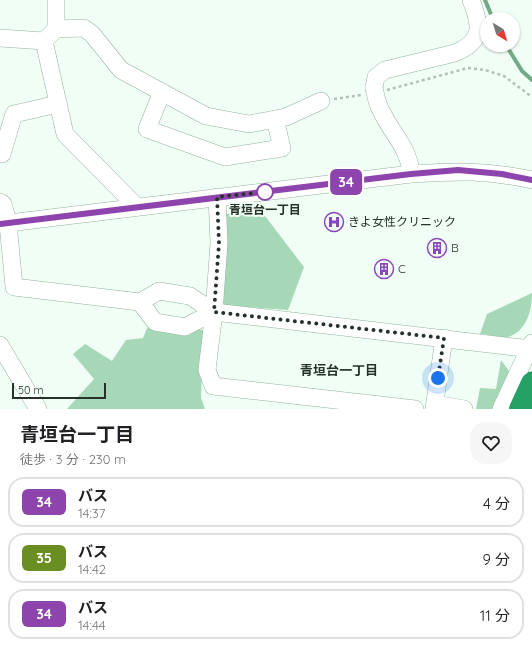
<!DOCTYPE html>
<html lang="ja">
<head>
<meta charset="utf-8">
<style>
  :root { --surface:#fff; --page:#f6f6f6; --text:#202124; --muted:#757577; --line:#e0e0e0 }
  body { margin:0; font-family:Quicksand,"Noto Sans JP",sans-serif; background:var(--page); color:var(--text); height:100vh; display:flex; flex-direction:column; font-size:15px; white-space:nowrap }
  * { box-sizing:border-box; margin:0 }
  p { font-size:13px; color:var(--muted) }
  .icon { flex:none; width:22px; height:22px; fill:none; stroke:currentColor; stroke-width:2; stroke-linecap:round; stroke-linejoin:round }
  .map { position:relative; height:409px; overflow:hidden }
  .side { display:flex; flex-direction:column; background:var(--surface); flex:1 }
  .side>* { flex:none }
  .badge { padding:0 8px; border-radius:6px; font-size:14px; line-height:26px }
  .needle { width:26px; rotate:142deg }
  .tools { position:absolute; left:480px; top:12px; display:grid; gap:8px }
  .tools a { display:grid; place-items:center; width:40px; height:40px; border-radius:50%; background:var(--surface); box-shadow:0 1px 3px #0004; font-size:20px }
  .scale { position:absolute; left:12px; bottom:10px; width:94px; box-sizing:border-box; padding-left:4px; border:2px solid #253229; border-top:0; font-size:11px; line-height:14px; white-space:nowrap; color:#253229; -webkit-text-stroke:3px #f0fef5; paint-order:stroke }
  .you { position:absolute; width:20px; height:20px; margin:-10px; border:3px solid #fff; border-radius:50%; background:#1a73e8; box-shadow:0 0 0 6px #1a73e833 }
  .map>.badge { position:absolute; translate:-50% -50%; box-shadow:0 0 0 2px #fff }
  .round { display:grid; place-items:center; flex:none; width:42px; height:42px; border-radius:16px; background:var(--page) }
  .headline { display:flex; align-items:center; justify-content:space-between; height:68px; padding:0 20px }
  h1 { font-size:19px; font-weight:700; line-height:30px }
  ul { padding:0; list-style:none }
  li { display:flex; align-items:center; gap:12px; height:50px; margin:0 8px 6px; padding:0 12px; border:2px solid var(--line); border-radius:16px }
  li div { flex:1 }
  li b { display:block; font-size:15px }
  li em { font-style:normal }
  li .badge { min-width:44px; font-weight:700; text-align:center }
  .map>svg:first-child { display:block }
</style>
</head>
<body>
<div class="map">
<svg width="532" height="409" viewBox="0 0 532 409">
  <rect width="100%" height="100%" fill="#f0fef5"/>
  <g fill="#a6d8b8">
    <polygon points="262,212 304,267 288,310 220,305 224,214"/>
    <path d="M532,293C532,310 527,331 508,337C501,339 488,334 480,334L487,314Z"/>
    <polygon points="147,328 180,333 194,329 203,330 201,398 205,409 67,409 94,379 73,354 85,344 112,361 126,340 143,338"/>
    <polygon points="501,360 509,371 492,409 476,409 480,388 496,389"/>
  </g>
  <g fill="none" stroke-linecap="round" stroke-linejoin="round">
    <g stroke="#70aa86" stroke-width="4">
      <polyline points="485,0 493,19"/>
      <polyline points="506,45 522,71 532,80"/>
    </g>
    <defs>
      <g id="minor">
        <polyline points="56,29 84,28 92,34 121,70 206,116 249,124 286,117 321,101"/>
        <polyline points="0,38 44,41 56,29 56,0"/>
        <polyline points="44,41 65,134 137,207"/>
        <path d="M374,88L376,77L385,70L455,53C484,41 481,25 471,0"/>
        <polyline points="162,92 147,129 225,157 282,148 275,119"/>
        <path d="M377,101C385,127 410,146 411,174"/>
        <polyline points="2,154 14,114 58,104"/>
        <polyline points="217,197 219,243 214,312 207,370 213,386 415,409"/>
        <polyline points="0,202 3,204 8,223 14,287 140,302"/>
        <path d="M0,224L411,174C456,171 487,170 532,180"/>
        <polyline points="214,312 185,327 155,322 140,302 159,291 190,296 214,312 532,349"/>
        <polyline points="0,345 38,409"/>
        <polyline points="435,404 464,409"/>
        <polyline points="434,409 444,338"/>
        <polyline points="501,409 532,343"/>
      </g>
      <polyline id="highway" points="520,409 532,383"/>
    </defs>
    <use href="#minor" stroke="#92b49e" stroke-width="18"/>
    <use href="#highway" stroke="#267a50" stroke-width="23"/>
    <g stroke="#b3c0b7" stroke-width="2.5" stroke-dasharray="3 3" stroke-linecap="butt">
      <polyline points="387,90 468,68 485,70 504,76 532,97"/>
      <polyline points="334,99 361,95"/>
    </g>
    <use href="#minor" stroke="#fff" stroke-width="17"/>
    <use href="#highway" stroke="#26a165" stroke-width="22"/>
    <defs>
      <polyline id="minor-bridge" points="374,88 377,101"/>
    </defs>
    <use href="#minor-bridge" stroke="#92b49e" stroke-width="18" stroke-linecap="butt"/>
    <use href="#minor-bridge" stroke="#fff" stroke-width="17"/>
  </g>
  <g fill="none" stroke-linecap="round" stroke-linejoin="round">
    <defs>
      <polyline id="line" points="0,224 411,174 458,170 502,174 532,180"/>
    </defs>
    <use href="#line" stroke="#fff" stroke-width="9"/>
    <use href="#line" stroke="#8e44ad" stroke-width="6"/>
    <polyline stroke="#253229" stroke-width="4" stroke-dasharray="0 7.2" points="265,192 217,197 219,243 214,312 444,338 438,378"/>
  </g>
  <defs>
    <symbol id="hospital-ring" viewBox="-11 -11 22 22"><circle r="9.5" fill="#f0fef5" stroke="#8a47bb" stroke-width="1.5"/><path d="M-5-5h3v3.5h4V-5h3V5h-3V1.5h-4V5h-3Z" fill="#8a47bb"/></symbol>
    <symbol id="building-ring" viewBox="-11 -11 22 22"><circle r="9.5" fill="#f0fef5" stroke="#8a47bb" stroke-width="1.5"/><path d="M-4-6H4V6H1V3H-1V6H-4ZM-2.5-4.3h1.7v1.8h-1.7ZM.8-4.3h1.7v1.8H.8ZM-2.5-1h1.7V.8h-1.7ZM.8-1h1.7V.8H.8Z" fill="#8a47bb"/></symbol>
  </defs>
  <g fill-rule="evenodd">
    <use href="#hospital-ring" x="323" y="211" width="22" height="22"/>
    <use href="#building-ring" x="426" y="237" width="22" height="22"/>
    <use href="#building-ring" x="373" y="258" width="22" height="22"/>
  </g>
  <circle fill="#fff" stroke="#8e44ad" stroke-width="2" cx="265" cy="192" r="8"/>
  <g text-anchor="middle" stroke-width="4" stroke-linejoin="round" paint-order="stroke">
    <g font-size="12" font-weight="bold" fill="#253229" stroke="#f0fef5">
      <text x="265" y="214">青垣台一丁目</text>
    </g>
    <g font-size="12" fill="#253229" stroke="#f0fef5" text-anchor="start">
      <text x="348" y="226">きよ女性クリニック</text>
      <text x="451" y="252">B</text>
      <text x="398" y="273">C</text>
    </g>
    <g font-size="13" font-weight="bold" fill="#253229" stroke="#f0fef5">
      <text x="339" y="375">青垣台一丁目</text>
    </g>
  </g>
</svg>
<div class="tools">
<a><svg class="needle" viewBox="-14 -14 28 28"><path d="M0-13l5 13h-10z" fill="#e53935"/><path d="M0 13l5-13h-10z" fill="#757577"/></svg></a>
</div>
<div class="scale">50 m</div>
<div class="you" style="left:438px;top:378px"></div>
<b class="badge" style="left:346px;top:182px;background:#8e44ad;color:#fff">34</b>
</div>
<section class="side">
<div class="headline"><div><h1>青垣台一丁目</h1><p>徒歩 · 3 分 · 230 m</p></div><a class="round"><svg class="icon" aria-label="heart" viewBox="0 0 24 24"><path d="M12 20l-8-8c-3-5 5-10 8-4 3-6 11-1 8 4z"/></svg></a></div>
<ul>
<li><span class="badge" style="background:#8e44ad;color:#fff">34</span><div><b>バス</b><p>14:37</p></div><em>4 分</em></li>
<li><span class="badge" style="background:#6b8e23;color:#fff">35</span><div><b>バス</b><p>14:42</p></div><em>9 分</em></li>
<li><span class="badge" style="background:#8e44ad;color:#fff">34</span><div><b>バス</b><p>14:44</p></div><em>11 分</em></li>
</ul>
</section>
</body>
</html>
